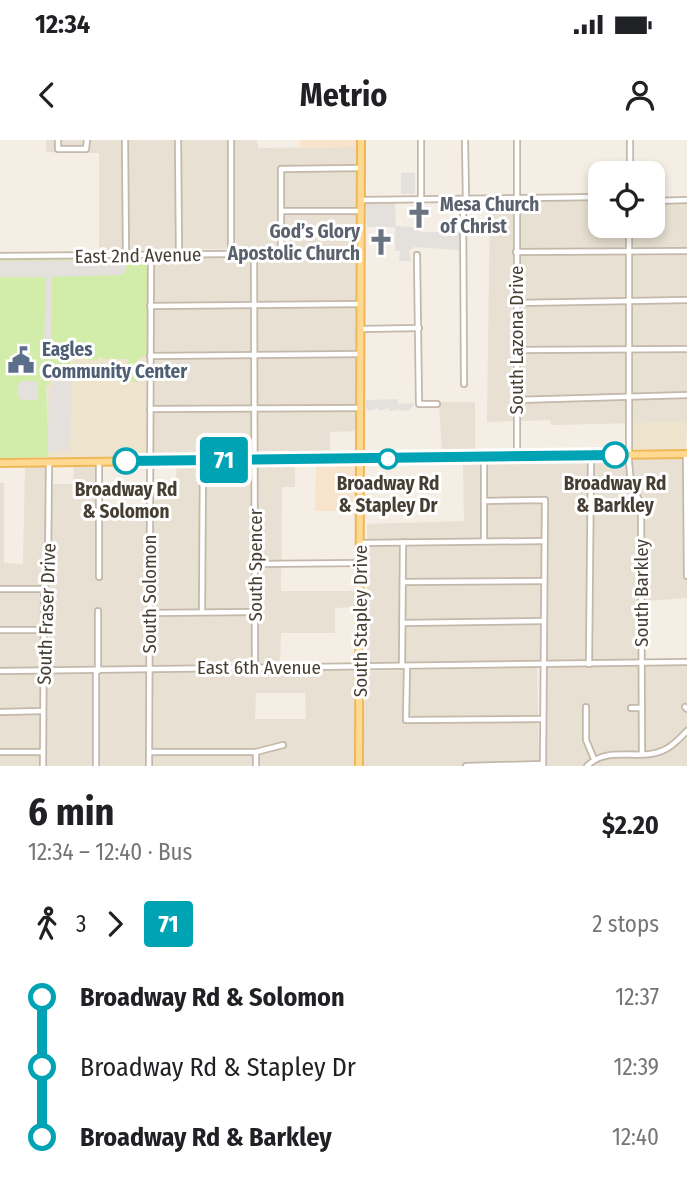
<!DOCTYPE html>
<html lang="en">
<head>
<meta charset="utf-8">
<style>
  :root { --surface:#fff; --page:#f6f6f6; --text:#202124; --muted:#757577 }
  body { margin:0; font-family:"Fira Sans Condensed",sans-serif; background:var(--page); color:var(--text); height:100vh; display:flex; flex-direction:column; font-size:26px; white-space:nowrap }
  * { box-sizing:border-box; margin:0 }
  p { font-size:23px; color:var(--muted) }
  .icon { flex:none; width:38px; height:38px; fill:none; stroke:currentColor; stroke-width:2; stroke-linecap:round; stroke-linejoin:round }
  .map { position:relative; height:626px; overflow:hidden }
  .side { display:flex; flex-direction:column; background:var(--surface); flex:1 }
  .side>* { flex:none }
  .badge { padding:0 14px; border-radius:5px; font-size:24px; line-height:46px }
  .buttons { position:absolute; left:588px; top:21px; display:grid; gap:14px }
  .buttons a { display:grid; place-items:center; width:77px; height:77px; border-radius:14px; background:var(--surface); box-shadow:0 4px 10px #0003; font-size:35px }
  .map>.badge { position:absolute; translate:-50% -50%; box-shadow:0 0 0 4px #fff }
  .legs { display:flex; align-items:center; gap:10px; height:77px; padding:0 28px; font-size:23px }
  .legs p { margin-inline-start:auto }
  .head { display:flex; align-items:center; justify-content:space-between; height:119px; padding:0 28px }
  h1 { font-size:38px; font-weight:700; line-height:52px }
  ul { padding:0 28px; list-style:none }
  li { display:flex; align-items:center; gap:24px; height:70px; font-size:26px }
  li i { display:grid; place-items:center; width:10px; height:100%; margin:0 9px; background:currentColor }
  li i::after { content:''; width:18px; height:18px; margin:-9px; border:5px solid; border-radius:50%; background:var(--surface) }
  li p { margin-inline-start:auto }
  li:first-child i { background:linear-gradient(#0000 50%,currentColor 0) }
  li:last-child i { background:linear-gradient(currentColor 50%,#0000 0) }
  .status { display:flex; justify-content:space-between; align-items:center; height:49px; padding:0 35px; background:var(--surface); direction:ltr }
  .status svg { height:19px; fill:currentColor }
  header { display:flex; justify-content:space-between; align-items:center; height:91px; padding:0 28px; background:var(--surface); font-size:32px; font-weight:700 }
  .map>svg:first-child { display:block }
</style>
</head>
<body>
<div class="status"><b>12:34</b><svg viewBox="0 0 49 12"><path d="M0 12V9h3v3zM5 12V6h3v6zM10 12V3h3v9zM15 12V0h3v12zM26 1h20v11H26zM47 4h2v5h-2z"/></svg></div>
<header><svg class="icon" aria-label="back" viewBox="0 0 24 24"><path d="M15 5l-7 7 7 7"/></svg>Metrio<svg class="icon" aria-label="person" viewBox="0 0 24 24"><circle cx="12" cy="8" r="4"/><path d="M4 21q1-7 8-7t8 7"/></svg></header>
<div class="map">
<svg width="687" height="626" viewBox="0 0 687 626">
  <rect width="100%" height="100%" fill="#f4eee4"/>
  <g fill="#e8e0d2" fill-rule="evenodd">
    <polygon points="46,0 257,0 258,8 356,7 356,107 99,111 99,13 46,12"/>
    <polygon points="600,60 600,86 653,86 653,62 687,62 687,309 686,282 551,285 550,280 487,282 490,63"/>
    <polygon points="356,115 357,291 330,292 330,314 152,314 153,117"/>
    <polygon points="439,262 475,262 475,313 442,313"/>
    <polygon points="633,319 687,319 687,458 643,461 644,358 634,344"/>
    <polygon points="626,320 626,344 638,365 638,520 367,523 367,384 464,381 463,322"/>
    <polygon points="295,324 295,347 282,347 281,451 355,451 355,467 335,468 335,493 281,493 280,524 153,525 154,360 177,359 176,326"/>
    <polygon points="46,326 47,344 73,344 74,327 96,327 96,369 146,368 146,527 0,527 0,343 4,343 4,423 23,424 25,327"/>
    <polygon points="687,525 687,626 545,626 546,527"/>
    <polygon points="537,527 539,626 363,626 366,531"/>
    <path d="M354,530V626H151V532ZM305,553L306,579H255L256,553Z"/>
    <polygon points="146,533 145,626 0,626 0,534"/>
  </g>
  <g fill="#f8e3cd">
    <polygon points="300,0 356,0 356,7 300,8"/>
    <polygon points="355,323 356,371 315,371 316,324"/>
  </g>
  <g fill="#eee3cd">
    <polygon points="73,205 147,214 147,316 49,317 46,245 52,225 72,225"/>
    <polygon points="686,282 686,309 635,309 632,307 632,283"/>
  </g>
  <polygon fill="#d2eca9" points="147,117 147,214 138,219 138,242 128,242 128,219 104,219 99,216 98,220 87,220 87,209 83,205 73,205 71,225 52,225 50,245 46,246 49,317 0,318 0,118"/>
  <g fill="#e4e1dd">
    <rect x="401" y="33" width="14" height="21"/>
    <polygon points="395,63 396,86 413,87 421,92 459,92 459,110 414,107 409,111 411,121 399,121 400,111 395,111 395,87 367,87 366,64"/>
    <polygon points="127,120 126,132 120,135 52,137 51,203 44,203 46,137 0,137 0,121"/>
    <polygon points="72,240 70,310 48,312 49,252 54,241"/>
    <polygon points="22,241 38,241 38,260 22,260 18,256 18,244"/>
    <polygon points="398,259 398,264 413,263 414,266 408,270 399,271 398,267 397,270 389,271 388,268 379,271 378,268 369,271 366,268 366,260"/>
  </g>
  <g fill="none" stroke-linecap="round" stroke-linejoin="round">
    <defs>
      <g id="minor">
        <polyline points="58,0 58,9 86,9 87,0"/>
        <polyline points="125,0 126,115"/>
        <polyline points="178,0 179,114"/>
        <polyline points="231,0 231,114"/>
        <polyline points="421,0 421,59"/>
        <polyline points="465,0 466,59"/>
        <polyline points="630,33 630,0"/>
        <polyline points="463,59 464,244"/>
        <polyline points="361,60 600,57"/>
        <polyline points="653,61 687,60"/>
        <polyline points="281,71 361,71"/>
        <polyline points="629,86 629,322 631,345 641,363 642,614"/>
        <polyline points="516,112 687,111"/>
        <polyline points="254,113 255,528"/>
        <polyline points="281,113 281,29 361,28"/>
        <polyline points="417,115 419,264 437,264"/>
        <polyline points="0,116 361,113"/>
        <polyline points="517,163 687,160"/>
        <polyline points="150,166 361,164"/>
        <polyline points="361,189 419,188"/>
        <polyline points="517,210 687,209"/>
        <polyline points="150,216 361,214"/>
        <polyline points="517,260 687,255"/>
        <polyline points="150,269 361,268"/>
        <polyline points="686,314 687,436"/>
        <polyline points="484,317 484,401"/>
        <polyline points="517,317 517,0"/>
        <polyline points="484,361 545,360 543,626"/>
        <polyline points="360,403 544,401"/>
        <polyline points="255,424 360,423"/>
        <polyline points="99,437 99,322"/>
        <polyline points="403,442 544,441"/>
        <polyline points="0,449 44,449"/>
        <polyline points="202,472 203,321"/>
        <polyline points="149,473 254,472"/>
        <polyline points="402,483 543,481"/>
        <polyline points="0,490 44,490"/>
        <polyline points="589,524 591,316"/>
        <polyline points="402,526 403,402"/>
        <polyline points="407,526 406,580 543,579"/>
        <polyline points="0,531 687,522"/>
        <polyline points="98,531 98,471"/>
        <polyline points="586,567 586,600 594,619"/>
        <polyline points="685,567 687,569"/>
        <polyline points="631,568 642,568"/>
        <polyline points="0,572 43,571"/>
        <polyline points="0,612 43,612"/>
        <polyline points="149,612 256,612 283,605"/>
        <polyline points="43,626 44,449 48,427 49,322"/>
        <polyline points="96,626 96,531"/>
        <polyline points="149,626 151,115"/>
        <polyline points="256,626 256,612"/>
        <polyline points="466,626 543,624"/>
        <path d="M587,626C609,604 640,623 666,609C674,605 681,597 687,591"/>
      </g>
      <g id="major">
        <polyline points="0,323 687,314"/>
        <polyline points="359,626 361,0"/>
      </g>
    </defs>
    <use href="#minor" stroke="#c3b8a9" stroke-width="8"/>
    <use href="#major" stroke="#efb757" stroke-width="10"/>
    <use href="#minor" stroke="#fff" stroke-width="4.5"/>
    <use href="#major" stroke="#ffd992" stroke-width="6"/>
  </g>
  <g fill="none" stroke-linecap="round" stroke-linejoin="round">
    <defs>
      <polyline id="line-1" points="126,321 615,315"/>
    </defs>
    <use href="#line-1" stroke="#fff" stroke-width="16"/>
    <use href="#line-1" stroke="#00a3b4" stroke-width="10"/>
  </g>
  <defs>
    <symbol id="church-bare" viewBox="-9 -9 18 18"><path d="M-1.2-6h2.4v3.5h3.3v2.4h-3.3V6h-2.4V-.1h-3.3v-2.4h3.3Z" fill="#6b7280" stroke="#fff" stroke-width="2.5" paint-order="stroke"/></symbol>
    <symbol id="civic-bare" viewBox="-9 -9 18 18"><path d="M-.6-6.5H3V-4.5H.6V-3L4-1V1h2V6H-6V1h2V-1L-.6-3ZM-1.2 2.5V6h2.4V2.5Z" fill="#5c6f8a" stroke="#fff" stroke-width="2.5" paint-order="stroke"/></symbol>
  </defs>
  <g fill-rule="evenodd">
    <use href="#church-bare" x="400" y="56" width="38" height="38"/>
    <use href="#church-bare" x="362" y="83" width="38" height="38"/>
    <use href="#civic-bare" x="2" y="201" width="38" height="38"/>
  </g>
  <g fill="#fff" stroke="#00a3b4" stroke-width="3.5">
    <circle cx="615" cy="315" r="12"/>
    <circle cx="388" cy="319" r="9"/>
    <circle cx="126" cy="321" r="12"/>
  </g>
  <g text-anchor="middle" stroke-width="6" stroke-linejoin="round" paint-order="stroke">
    <g font-size="19" font-weight="bold" fill="#5b616d" stroke="#fff" text-anchor="start">
      <text x="440" y="71">Mesa Church<tspan x="440" dy="22">of Christ</tspan></text>
      <text x="360" y="98" text-anchor="end">God’s Glory<tspan x="360" dy="22">Apostolic Church</tspan></text>
    </g>
    <g font-size="19" fill="#473e33" stroke="#fff">
      <text transform="translate(138 115) rotate(-1)" y="7">East 2nd Avenue</text>
      <text transform="translate(516 200) rotate(-90)" y="7">South Lazona Drive</text>
      <text transform="translate(255 425) rotate(-90)" y="7">South Spencer</text>
      <text transform="translate(641 453) rotate(-90)" y="7">South Barkley</text>
      <text transform="translate(149 454) rotate(-90)" y="7">South Solomon</text>
      <text transform="translate(46 474) rotate(-88)" y="7">South Fraser Drive</text>
      <text transform="translate(360 481) rotate(-90)" y="7">South Stapley Drive</text>
      <text x="259" y="534">East 6th Avenue</text>
    </g>
    <g font-size="19" font-weight="bold" fill="#4e5e75" stroke="#fff" text-anchor="start">
      <text x="42" y="216">Eagles<tspan x="42" dy="22">Community Center</tspan></text>
    </g>
    <g font-size="19" font-weight="bold" fill="#473e33" stroke="#fff">
      <text x="388" y="350">Broadway Rd<tspan x="388" dy="22">&amp; Stapley Dr</tspan></text>
      <text x="615" y="350">Broadway Rd<tspan x="615" dy="22">&amp; Barkley</tspan></text>
      <text x="126" y="356">Broadway Rd<tspan x="126" dy="22">&amp; Solomon</tspan></text>
    </g>
  </g>
</svg>
<div class="buttons">
<a><svg class="icon" aria-label="locate" viewBox="0 0 24 24"><circle cx="12" cy="12" r="6"/><path d="M12 2v4M12 18v4M2 12h4M18 12h4"/></svg></a>
</div>
<b class="badge" style="left:224px;top:320px;background:#00a3b4;color:#fff">71</b>
</div>
<section class="side">
<div class="head"><div><h1>6 min</h1><p>12:34 – 12:40 · Bus</p></div><b>$2.20</b></div>
<div class="legs"><svg class="icon" aria-label="walk" viewBox="0 0 24 24"><circle cx="13" cy="4" r="2"/><path d="M13 8l-2 6 4 7M11 14l-3 7M7 12l3-4h3l4 4"/></svg>3<svg class="icon" aria-label="forward" viewBox="0 0 24 24"><path d="M9 5l7 7-7 7"/></svg><b class="badge" style="background:#00a3b4;color:#fff">71</b><p>2 stops</p></div>
<ul>
<li><i style="color:#00a3b4"></i><b>Broadway Rd &amp; Solomon</b><p>12:37</p></li>
<li><i style="color:#00a3b4"></i><span>Broadway Rd &amp; Stapley Dr</span><p>12:39</p></li>
<li><i style="color:#00a3b4"></i><b>Broadway Rd &amp; Barkley</b><p>12:40</p></li>
</ul>
</section>
</body>
</html>
